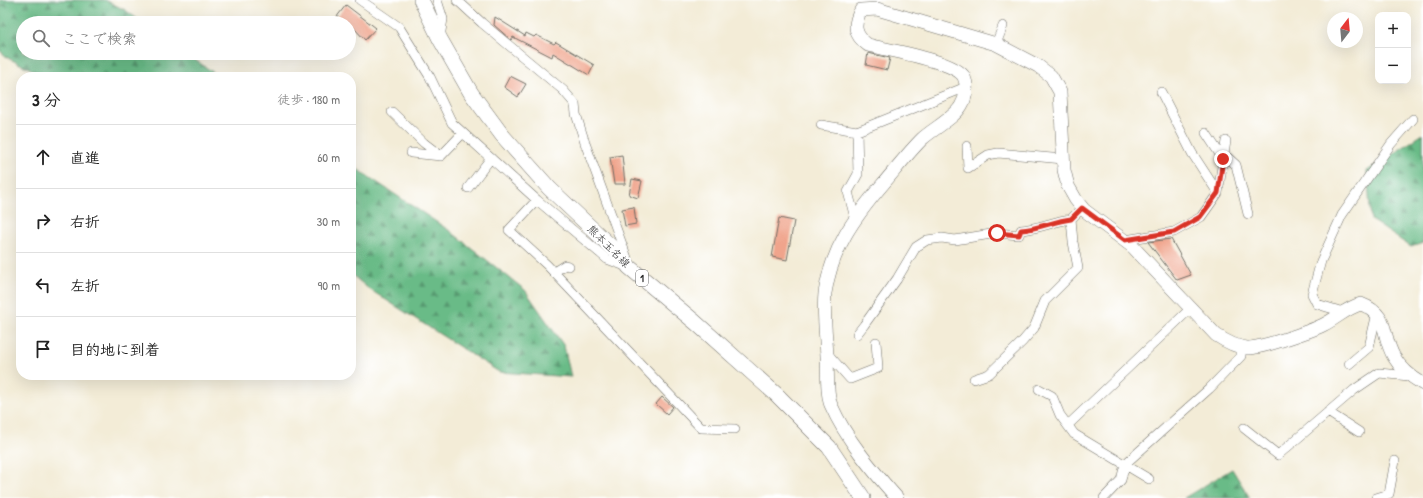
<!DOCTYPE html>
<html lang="ja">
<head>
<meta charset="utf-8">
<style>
	:root { --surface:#fff; --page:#f6f6f6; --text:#222; --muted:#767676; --line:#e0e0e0 }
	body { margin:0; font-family:"Patrick Hand","Klee One",sans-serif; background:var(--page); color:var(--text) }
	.controls { position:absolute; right:12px; top:12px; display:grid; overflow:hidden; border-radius:8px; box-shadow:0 4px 16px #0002 }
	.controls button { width:36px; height:36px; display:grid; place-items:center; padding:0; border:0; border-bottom:1px solid var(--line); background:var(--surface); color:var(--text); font:20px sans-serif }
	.compass { position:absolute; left:1327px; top:12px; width:36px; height:36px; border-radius:50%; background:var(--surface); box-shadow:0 4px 16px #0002; rotate:16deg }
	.stop { position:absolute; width:12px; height:12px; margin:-9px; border:3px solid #d93025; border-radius:50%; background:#fff }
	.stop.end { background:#d93025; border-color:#fff; box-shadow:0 1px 4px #0008 }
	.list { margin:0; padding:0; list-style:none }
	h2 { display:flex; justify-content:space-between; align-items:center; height:52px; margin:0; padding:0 16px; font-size:17px }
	h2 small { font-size:13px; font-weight:400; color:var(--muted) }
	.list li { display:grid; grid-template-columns:26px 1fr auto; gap:12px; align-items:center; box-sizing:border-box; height:64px; padding:0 16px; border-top:1px solid var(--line) }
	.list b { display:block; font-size:15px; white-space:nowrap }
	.list em { font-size:13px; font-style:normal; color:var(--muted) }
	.icon { flex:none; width:22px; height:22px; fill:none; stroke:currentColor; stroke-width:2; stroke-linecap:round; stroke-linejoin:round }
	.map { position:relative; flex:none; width:1423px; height:498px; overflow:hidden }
	.search { position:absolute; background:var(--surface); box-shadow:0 4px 16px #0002; left:16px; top:16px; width:340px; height:44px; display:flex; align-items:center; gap:10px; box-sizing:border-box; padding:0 14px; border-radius:22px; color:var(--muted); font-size:15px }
	.panel { position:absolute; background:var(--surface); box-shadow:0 4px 16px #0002; left:16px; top:72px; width:340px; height:308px; border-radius:16px }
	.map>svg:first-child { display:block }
</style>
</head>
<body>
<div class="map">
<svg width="1423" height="498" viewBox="0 0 1423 498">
	<defs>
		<pattern id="forest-firs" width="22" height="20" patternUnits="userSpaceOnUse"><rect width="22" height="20" fill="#69bb87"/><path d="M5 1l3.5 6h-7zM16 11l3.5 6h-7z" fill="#57986f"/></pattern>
	</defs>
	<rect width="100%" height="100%" fill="#fff"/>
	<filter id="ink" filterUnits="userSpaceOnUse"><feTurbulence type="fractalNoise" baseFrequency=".025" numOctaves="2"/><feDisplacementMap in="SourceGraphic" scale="8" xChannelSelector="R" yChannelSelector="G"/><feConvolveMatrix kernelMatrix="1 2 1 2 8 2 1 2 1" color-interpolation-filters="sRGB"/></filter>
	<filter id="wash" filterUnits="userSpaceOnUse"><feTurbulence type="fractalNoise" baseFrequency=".012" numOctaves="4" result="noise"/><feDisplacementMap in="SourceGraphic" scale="16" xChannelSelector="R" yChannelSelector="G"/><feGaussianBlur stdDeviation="0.9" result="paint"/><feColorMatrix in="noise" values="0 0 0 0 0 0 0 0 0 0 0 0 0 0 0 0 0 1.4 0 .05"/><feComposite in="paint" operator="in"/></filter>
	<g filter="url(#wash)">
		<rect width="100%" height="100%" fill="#f3ecd7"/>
		<!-- forest -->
		<path fill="url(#forest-firs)" stroke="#4a7359" d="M 0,0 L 105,0 L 125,10 L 143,23 L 23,23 L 23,53 L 185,53 L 220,77 L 47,77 L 8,58 L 0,51 Z
			M 1423,134 L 1423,243 L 1411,247 L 1371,220 L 1367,171 Z
			M 351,165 L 450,231 L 525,290 L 564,346 L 571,377 L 499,372 L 369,289 L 351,274 Z
			M 1232,469 L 1250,498 L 1184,498 Z"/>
		<g id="blocks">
			<!-- building -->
			<path fill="#f0a48c" d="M 346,5 L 376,28 L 365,40 L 353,27 L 349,32 L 349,23 L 332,23 Z
				M 495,17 L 525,36 L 526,33 L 534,37 L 536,35 L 554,44 L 556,42 L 594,65 L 589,75 L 553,53 L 552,57 L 513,37 L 511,40 L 494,25 Z
				M 868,53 L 890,58 L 887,70 L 866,65 Z
				M 510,76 L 526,84 L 518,97 L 504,87 Z
				M 622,155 L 625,184 L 614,184 L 610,157 Z
				M 632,179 L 642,181 L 638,198 L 629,195 Z
				M 634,207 L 636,224 L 625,226 L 622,209 Z
				M 779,218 L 794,221 L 787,260 L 772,257 Z
				M 1171,239 L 1191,275 L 1177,280 L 1148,242 Z
				M 662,397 L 673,407 L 667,414 L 656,404 Z"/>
		</g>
	</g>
	<g filter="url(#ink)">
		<use href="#blocks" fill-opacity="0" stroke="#716f67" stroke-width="1"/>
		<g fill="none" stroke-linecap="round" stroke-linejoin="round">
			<defs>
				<path id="street" d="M 360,0 L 399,27 L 430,77 L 452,123 L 537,200 L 607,259 L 628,267
					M 437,0 L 443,19 L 440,37
					M 457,0 L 482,23 L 563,90 L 575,104 L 576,114 L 585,143 L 627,258
					M 996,44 L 1003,26
					M 1161,92 L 1192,153 L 1218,193
					M 392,112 L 424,143 L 441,156
					M 821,125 L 857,131 L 966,87
					M 1206,133 L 1223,159
					M 967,146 L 968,168 L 988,155 L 998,153 L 1063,159
					M 411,153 L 441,156 L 463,133
					M 1224,154 L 1236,165 L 1248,214
					M 468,188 L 491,158
					M 537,200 L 509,230 L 547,265 L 701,428 L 735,429
					M 855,218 L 848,192 L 858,174 L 857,131
					M 1125,240 L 1174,232 L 1201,217 L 1218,193 L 1226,141
					M 554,272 L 565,265 L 569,266
					M 1343,312 L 1317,304 L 1312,294 L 1321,261 L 1342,215 L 1391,144 L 1413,119
					M 857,334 L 864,325 L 897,279 L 916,247 L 927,240 L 942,238 L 955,240 L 997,233 L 1019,235 L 1021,230 C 1038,229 1054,221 1071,219
					M 827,353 L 850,379 L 878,368 L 876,342
					M 1349,364 L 1369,347 L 1377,313
					M 974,379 L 989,374 L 1022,342 L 1034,328 L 1045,301 L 1078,268 L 1073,242 L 1071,219 L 1082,208
					M 1039,389 L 1052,396 L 1060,415 L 1074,434 L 1149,479
					M 1328,412 L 1359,432
					M 1068,425 L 1191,308
					M 1244,428 L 1278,455 L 1354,390 L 1379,373 L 1409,376
					M 1104,498 L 1121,480 L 1125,464 L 1209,389 L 1241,356 L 1241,347
					M 1376,498 L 1389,494 L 1395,461"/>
				<path id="secondary" d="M 897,498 C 872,470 846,439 831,405 C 826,394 828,369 827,356 C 826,336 823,314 825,293 C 832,248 854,218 882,185 C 895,170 908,153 922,139 C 933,129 954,118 961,106 C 966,98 968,86 964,77 C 956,61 887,50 868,45 C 854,35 853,25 861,10 L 877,9 L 996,44 L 1038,66 L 1051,76 L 1060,92 L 1064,170 L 1068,186 L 1076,200 L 1084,210 L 1133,247 L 1216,335 C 1225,341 1235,347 1247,348 C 1259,349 1311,331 1323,325 C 1337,318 1346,308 1361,304 C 1390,315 1381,335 1394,357 C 1401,369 1411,377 1423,384"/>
				<path id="primary" d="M 421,0 L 440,39 L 471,93 L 502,135 L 549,188 L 619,254 L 629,267 L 695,322 L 777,395 L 829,447 L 863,498"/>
			</defs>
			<!-- street casing -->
			<use href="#street" stroke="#716f67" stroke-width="10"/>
			<!-- secondary casing -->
			<use href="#secondary" stroke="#716f67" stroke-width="14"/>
			<!-- primary casing -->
			<use href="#primary" stroke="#716f67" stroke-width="16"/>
			<!-- street -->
			<use href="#street" stroke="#fff" stroke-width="9"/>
			<!-- secondary -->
			<use href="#secondary" stroke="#fff" stroke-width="13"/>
			<!-- primary -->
			<use href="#primary" stroke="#fff" stroke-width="15"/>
		</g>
	</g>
	<g fill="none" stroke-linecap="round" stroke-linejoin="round" filter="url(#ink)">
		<!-- route -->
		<path stroke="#d93025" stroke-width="5" d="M 997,233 L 1019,235 L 1021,230 C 1038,229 1054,221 1071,219 L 1082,208 L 1125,240 L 1174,232 L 1200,217 L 1218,193 L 1223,159"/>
	</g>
	<g text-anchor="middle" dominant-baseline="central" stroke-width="4" stroke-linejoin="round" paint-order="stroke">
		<!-- shield labels -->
		<rect fill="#fff" stroke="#6b6b6b" stroke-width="1" x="636" y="270" width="12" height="16" rx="3"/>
		<g font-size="10" font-weight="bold" fill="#2b2b2b">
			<text x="642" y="278">1</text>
		</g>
		<!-- street labels -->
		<g font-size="11" fill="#2b2b2b" stroke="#fff">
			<text transform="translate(609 246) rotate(45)">熊本玉名線</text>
		</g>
	</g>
</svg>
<div class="controls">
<button>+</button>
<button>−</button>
</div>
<svg class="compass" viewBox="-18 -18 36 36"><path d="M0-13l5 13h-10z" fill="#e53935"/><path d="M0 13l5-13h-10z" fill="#767676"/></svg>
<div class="stop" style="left:997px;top:233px"></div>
<div class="stop end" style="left:1223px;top:159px"></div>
<div class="search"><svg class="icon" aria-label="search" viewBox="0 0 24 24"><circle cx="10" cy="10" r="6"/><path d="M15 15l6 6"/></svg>ここで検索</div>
<section class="panel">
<h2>3 分<small>徒歩 · 180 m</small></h2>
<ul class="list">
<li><svg class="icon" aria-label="ahead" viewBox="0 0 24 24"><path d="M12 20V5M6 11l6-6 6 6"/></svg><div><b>直進</b></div><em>60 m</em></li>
<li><svg class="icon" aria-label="right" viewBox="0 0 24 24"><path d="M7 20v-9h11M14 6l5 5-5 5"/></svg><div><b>右折</b></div><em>30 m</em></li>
<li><svg class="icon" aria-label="left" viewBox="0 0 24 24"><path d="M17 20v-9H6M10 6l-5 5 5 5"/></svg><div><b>左折</b></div><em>90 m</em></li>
<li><svg class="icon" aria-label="arrive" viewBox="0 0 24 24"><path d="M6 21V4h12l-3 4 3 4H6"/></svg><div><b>目的地に到着</b></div></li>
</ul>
</section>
</div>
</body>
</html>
